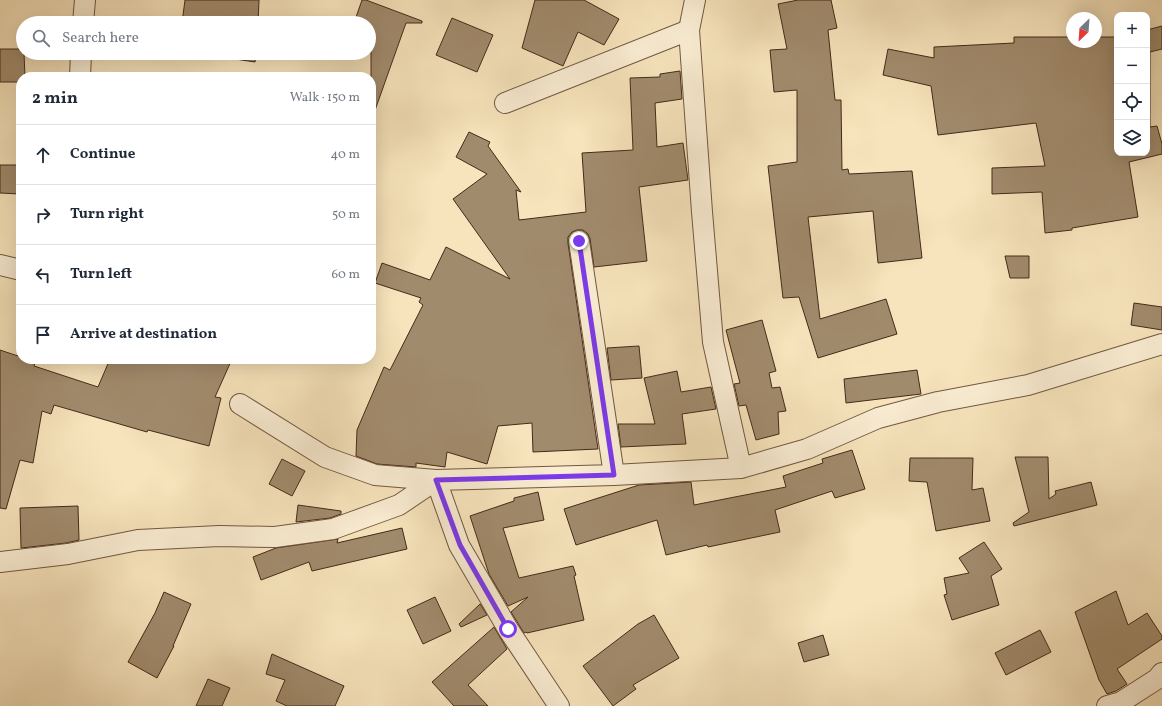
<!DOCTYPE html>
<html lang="en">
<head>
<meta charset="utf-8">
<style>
	:root { --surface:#fff; --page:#f6f6f7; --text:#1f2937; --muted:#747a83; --line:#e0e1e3 }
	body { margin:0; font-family:Vollkorn,serif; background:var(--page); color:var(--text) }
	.controls { position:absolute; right:12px; top:12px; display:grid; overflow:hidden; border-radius:8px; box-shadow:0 4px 16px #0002 }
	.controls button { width:36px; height:36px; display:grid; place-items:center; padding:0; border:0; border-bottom:1px solid var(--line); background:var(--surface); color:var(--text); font:20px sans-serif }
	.compass { position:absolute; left:1066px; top:12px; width:36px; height:36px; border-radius:50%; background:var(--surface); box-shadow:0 4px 16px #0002; rotate:205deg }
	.stop { position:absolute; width:12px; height:12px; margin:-9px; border:3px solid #7c3aed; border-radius:50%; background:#fff }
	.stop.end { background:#7c3aed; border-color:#fff; box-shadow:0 1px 4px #0008 }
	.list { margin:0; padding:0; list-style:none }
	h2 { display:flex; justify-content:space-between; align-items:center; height:52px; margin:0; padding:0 16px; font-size:17px }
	h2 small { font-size:13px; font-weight:400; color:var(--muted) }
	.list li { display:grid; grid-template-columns:26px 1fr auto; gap:12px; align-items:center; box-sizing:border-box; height:60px; padding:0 16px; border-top:1px solid var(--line) }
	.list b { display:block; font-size:15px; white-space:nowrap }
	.list em { font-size:13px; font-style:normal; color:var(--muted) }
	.icon { flex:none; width:22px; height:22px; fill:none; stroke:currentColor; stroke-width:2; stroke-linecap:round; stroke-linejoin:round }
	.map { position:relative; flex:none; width:1162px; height:706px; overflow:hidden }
	.search { position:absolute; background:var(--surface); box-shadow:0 4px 16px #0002; left:16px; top:16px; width:360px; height:44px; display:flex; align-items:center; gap:10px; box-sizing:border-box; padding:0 14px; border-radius:22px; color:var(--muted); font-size:15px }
	.panel { position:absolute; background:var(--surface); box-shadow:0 4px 16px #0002; left:16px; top:72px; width:360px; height:292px; border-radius:16px }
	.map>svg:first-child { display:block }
</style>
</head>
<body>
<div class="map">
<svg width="1162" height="706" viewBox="0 0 1162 706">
	<rect width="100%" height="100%" fill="#f7e4bc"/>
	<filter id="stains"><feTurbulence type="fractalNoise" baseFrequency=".005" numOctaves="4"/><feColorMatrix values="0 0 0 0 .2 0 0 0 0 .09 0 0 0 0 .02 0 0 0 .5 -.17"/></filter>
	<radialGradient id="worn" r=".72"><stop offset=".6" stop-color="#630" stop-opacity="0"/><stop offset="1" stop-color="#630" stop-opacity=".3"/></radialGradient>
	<!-- building -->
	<path fill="#a18b6d" stroke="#442a18" d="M 185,0 L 259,0 L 258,23 L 182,23 Z
		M 362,0 L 366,0 L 422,21 L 422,23 L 406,23 L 374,113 L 371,113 L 371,52 L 369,51 L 369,23 L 354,23 Z
		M 535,0 L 584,0 L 619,19 L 604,45 L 578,32 L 563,66 L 522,48 Z
		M 798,0 L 831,0 L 837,28 L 828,30 L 835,100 L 841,100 L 842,170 L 848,169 L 849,174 L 912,171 L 922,258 L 878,263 L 873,211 L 808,217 L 820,319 L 886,299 L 897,334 L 818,358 L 799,297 L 783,298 L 768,166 L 797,162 L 797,90 L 774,92 L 770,50 L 787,49 L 778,4 Z
		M 452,18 L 493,35 L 477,72 L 436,55 Z
		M 1162,26 L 1162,49 L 1150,52 L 1150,127 L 1157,126 L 1162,144 L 1162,154 L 1129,162 L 1138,217 L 1072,228 L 1072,230 L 1045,233 L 1042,192 L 992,194 L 992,168 L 1045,166 L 1036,123 L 938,135 L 931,86 L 883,75 L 888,49 L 934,58 L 934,47 L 1014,43 L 1014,37 L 1072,37 L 1072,42 L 1096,42 L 1096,37 L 1117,37 L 1117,153 L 1147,153 L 1147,30 Z
		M 0,49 L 23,49 L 23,53 L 24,53 L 25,77 L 21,77 L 21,82 L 0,82 Z
		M 235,53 L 256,53 L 255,62 L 235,59 Z
		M 680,71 L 682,99 L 655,103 L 657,147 L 683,143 L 688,180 L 639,187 L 647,261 L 594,267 L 590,239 L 588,234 L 583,230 L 577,230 L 572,232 L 568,237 L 568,243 L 598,449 L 533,452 L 532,423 L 498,426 L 487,464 L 447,452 L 445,467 L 416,463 L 416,467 L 377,464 L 356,456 L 357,430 L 384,367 L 390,370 L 423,305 L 419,302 L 421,298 L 375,283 L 382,263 L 430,280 L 446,247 L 510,279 L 453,199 L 487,174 L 456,157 L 469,132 L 490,142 L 488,146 L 521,192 L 516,190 L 519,220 L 586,212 L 582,153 L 633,150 L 630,78 L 660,77 L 660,74 Z
		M 0,165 L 20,165 L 20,194 L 0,193 Z
		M 1005,256 L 1029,256 L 1029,278 L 1010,278 Z
		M 1134,303 L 1162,307 L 1162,330 L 1131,325 Z
		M 762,320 L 776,371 L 769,373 L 772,388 L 780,387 L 786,411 L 778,412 L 779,434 L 756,440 L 746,405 L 739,406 L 734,384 L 740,383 L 726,330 Z
		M 639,346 L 642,378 L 611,380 L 607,348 Z
		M 0,350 L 21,357 L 21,359 L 36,359 L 34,366 L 98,387 L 110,359 L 232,359 L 215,397 L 221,398 L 209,446 L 148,430 L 147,432 L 54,405 L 51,414 L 42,411 L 33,463 L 20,460 L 6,509 L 0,508 Z
		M 917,370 L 921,394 L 846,403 L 844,379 Z
		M 677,371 L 681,392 L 711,387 L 716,409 L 682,414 L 686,444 L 621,447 L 618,424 L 655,424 L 644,378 Z
		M 852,450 L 865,489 L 835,498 L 832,491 L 775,510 L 780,532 L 708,547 L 707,545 L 666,555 L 657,520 L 576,545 L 564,509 L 639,485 L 691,482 L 694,505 L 786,487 L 783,476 L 823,463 L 822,459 Z
		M 1015,457 L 1048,457 L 1049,499 L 1056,494 L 1055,491 L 1091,482 L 1097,505 L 1014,526 L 1013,523 L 1029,512 Z
		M 910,458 L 973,458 L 972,490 L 983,488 L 990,521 L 936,531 L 927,482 L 909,481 Z
		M 282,459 L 305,471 L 292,496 L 269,484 Z
		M 538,492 L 544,520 L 503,528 L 519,578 L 573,566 L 576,575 L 574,576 L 584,620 L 527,633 L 526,632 L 524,633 L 511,612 L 528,597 L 508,606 L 489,574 L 470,516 L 514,501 L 514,498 Z
		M 298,505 L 341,511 L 341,514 L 330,518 L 296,522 Z
		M 78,506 L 79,540 L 66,543 L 21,548 L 20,508 Z
		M 402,528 L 407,549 L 312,571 L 309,562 L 261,580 L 253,557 L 276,548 L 338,539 L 337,543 Z
		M 984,542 L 1002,569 L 991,576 L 999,605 L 952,620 L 944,595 L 947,594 L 944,578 L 969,573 L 959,558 Z
		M 1116,591 L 1128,625 L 1147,613 L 1162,636 L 1162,639 L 1117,669 L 1127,684 L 1116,691 L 1107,694 L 1099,680 L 1075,612 Z
		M 164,592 L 191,604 L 173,646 L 174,646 L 157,678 L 128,662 L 155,613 Z
		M 435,597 L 451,631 L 423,644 L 407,610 Z
		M 480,604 L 487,615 L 461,627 L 459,624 Z
		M 654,615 L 679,658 L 633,685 L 636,689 L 613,706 L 583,666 L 638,624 Z
		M 494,627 L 507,649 L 468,685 L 488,706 L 454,706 L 432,682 Z
		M 1040,630 L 1051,652 L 1006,675 L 995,653 Z
		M 823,635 L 829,655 L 804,662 L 798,643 Z
		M 272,654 L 344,686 L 335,706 L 287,706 L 276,701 L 285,680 L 266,674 Z
		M 208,679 L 230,688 L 222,706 L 196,706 Z"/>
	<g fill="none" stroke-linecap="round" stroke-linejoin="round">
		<defs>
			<path id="minor" d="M 695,0 L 689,30 L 702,212 L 713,342 L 741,468
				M 83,23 L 85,0
				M 80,77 L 81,53
				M 505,103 L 689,30
				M 579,241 L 614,475
				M 0,265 L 21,270
				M 240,404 L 325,457 L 375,475 L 436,480 L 614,475 L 741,468 L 807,449 L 878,418 L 938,402 L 1028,385 L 1162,344
				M 436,480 L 459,545 L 508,629 L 559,706
				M 0,562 L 68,554 L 138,540 L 219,536 L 275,537 L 333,529 L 399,505 L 436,480
				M 1107,706 L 1121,702 L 1157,679 L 1162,673"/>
		</defs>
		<!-- minor casing -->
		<use href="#minor" stroke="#715841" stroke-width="22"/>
		<!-- minor -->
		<use href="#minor" stroke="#faedd3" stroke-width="20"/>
	</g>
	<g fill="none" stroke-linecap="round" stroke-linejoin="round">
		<!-- route -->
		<path stroke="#7c3aed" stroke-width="5" d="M 508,629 L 460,545 L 436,480 L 614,475 L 579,241"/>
	</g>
	<rect width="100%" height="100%" filter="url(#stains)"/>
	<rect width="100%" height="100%" fill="url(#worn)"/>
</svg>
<div class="controls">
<button>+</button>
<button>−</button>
<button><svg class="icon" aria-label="locate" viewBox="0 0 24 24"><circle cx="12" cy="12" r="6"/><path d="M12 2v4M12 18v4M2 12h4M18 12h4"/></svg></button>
<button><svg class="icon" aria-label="layers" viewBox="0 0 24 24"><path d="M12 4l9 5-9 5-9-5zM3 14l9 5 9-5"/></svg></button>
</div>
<svg class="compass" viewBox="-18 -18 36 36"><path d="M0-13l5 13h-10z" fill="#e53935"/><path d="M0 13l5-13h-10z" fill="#747a83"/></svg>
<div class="stop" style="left:508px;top:629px"></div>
<div class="stop end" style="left:579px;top:241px"></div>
<div class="search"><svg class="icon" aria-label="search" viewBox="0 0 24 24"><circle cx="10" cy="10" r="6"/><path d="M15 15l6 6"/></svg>Search here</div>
<section class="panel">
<h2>2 min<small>Walk · 150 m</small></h2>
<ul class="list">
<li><svg class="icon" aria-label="ahead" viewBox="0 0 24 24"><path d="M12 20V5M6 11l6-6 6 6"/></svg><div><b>Continue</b></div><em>40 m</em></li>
<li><svg class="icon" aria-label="right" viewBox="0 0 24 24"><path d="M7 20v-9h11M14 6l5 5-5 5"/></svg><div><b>Turn right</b></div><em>50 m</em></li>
<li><svg class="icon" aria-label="left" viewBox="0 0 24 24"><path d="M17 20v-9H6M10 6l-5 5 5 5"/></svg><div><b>Turn left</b></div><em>60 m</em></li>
<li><svg class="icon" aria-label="arrive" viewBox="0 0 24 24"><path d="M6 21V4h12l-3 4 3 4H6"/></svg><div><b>Arrive at destination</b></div></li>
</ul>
</section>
</div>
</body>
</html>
